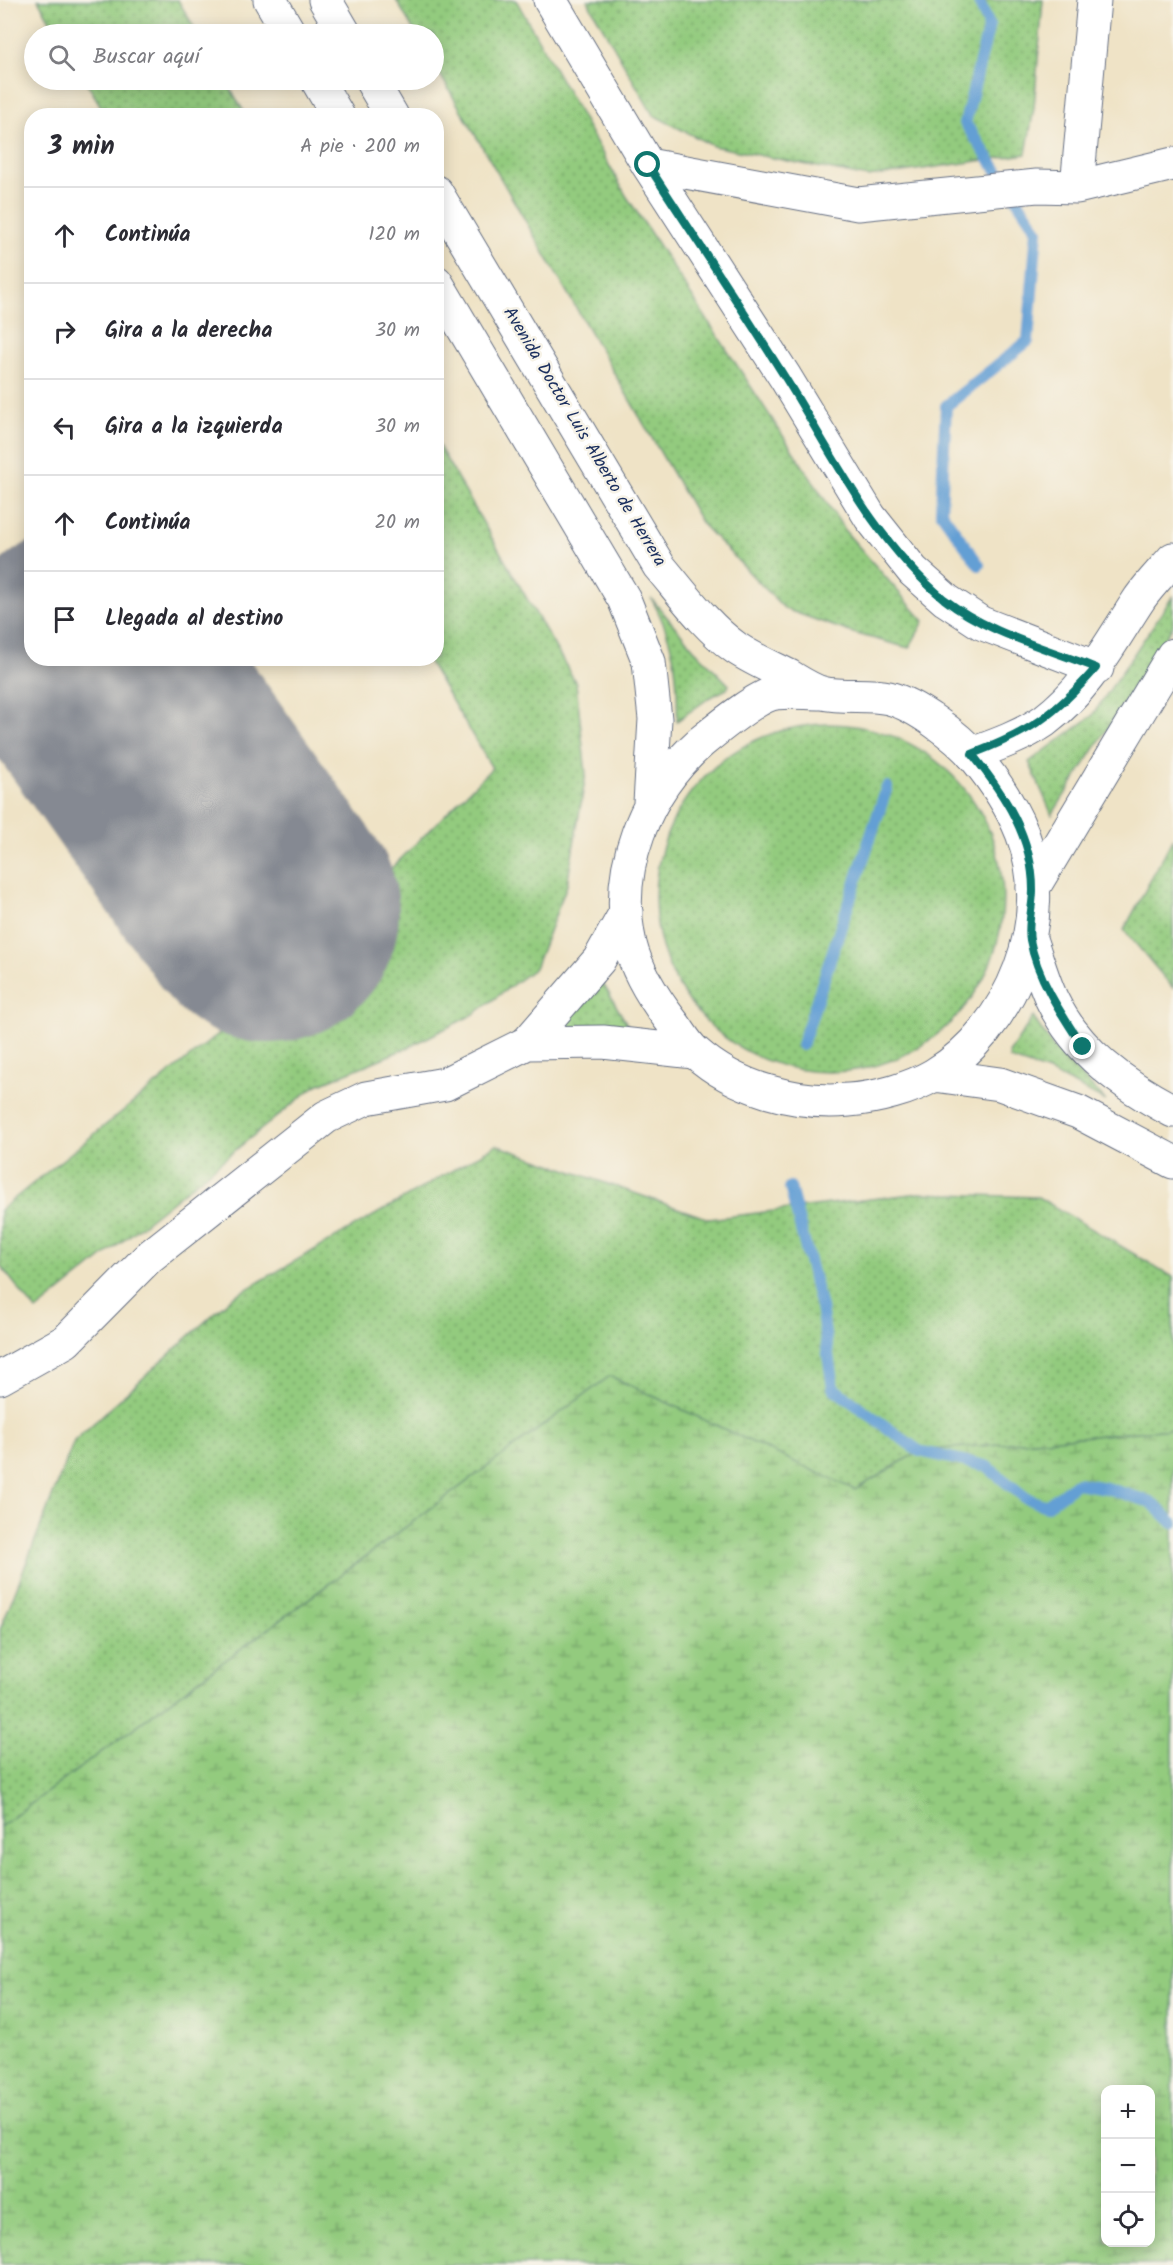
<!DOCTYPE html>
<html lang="es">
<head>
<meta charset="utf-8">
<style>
	:root { --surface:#fff; --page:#f2f2f3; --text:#2b2b33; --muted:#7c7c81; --line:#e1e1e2 }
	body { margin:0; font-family:Kalam,sans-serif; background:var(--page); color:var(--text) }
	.controls { position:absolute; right:18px; bottom:18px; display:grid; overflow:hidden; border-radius:12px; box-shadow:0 3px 15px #0003 }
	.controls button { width:54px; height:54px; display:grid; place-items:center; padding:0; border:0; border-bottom:2px solid var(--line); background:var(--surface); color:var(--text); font:30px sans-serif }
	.stop { position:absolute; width:18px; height:18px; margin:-14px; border:4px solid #0f766e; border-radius:50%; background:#fff }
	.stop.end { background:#0f766e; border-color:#fff; box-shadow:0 2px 6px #0008 }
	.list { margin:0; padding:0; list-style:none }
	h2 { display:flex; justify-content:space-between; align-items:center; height:78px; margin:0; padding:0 24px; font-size:26px }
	h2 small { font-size:20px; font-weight:400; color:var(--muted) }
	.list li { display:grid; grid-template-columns:39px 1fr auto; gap:18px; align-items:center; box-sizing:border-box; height:96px; padding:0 24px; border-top:2px solid var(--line) }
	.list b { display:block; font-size:22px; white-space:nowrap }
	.list em { font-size:20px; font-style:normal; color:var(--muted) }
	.icon { flex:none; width:33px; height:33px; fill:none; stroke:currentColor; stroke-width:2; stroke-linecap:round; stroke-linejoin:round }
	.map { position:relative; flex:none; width:1173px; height:2265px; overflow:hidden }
	.search { position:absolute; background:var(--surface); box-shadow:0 3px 15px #0003; left:24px; top:24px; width:420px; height:66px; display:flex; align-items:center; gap:15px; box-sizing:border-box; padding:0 21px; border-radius:33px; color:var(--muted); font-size:22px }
	.panel { position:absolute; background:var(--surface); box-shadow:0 3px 15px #0003; left:24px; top:108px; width:420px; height:558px; border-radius:24px }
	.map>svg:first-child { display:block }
</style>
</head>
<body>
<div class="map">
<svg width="1173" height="2265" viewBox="0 0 1173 2265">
	<defs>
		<pattern id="grass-dots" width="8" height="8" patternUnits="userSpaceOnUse" patternTransform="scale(1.5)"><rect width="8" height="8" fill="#93cb7e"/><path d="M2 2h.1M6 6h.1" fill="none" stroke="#77a56a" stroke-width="1.8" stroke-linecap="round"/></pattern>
		<pattern id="wetland-marsh" width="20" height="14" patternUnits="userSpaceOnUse" patternTransform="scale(1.5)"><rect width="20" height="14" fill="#93cb7e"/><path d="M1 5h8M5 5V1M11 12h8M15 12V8" fill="none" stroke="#77a56a"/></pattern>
	</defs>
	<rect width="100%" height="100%" fill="#f7f3e8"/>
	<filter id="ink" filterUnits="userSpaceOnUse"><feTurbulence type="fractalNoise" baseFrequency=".0167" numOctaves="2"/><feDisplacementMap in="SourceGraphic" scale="12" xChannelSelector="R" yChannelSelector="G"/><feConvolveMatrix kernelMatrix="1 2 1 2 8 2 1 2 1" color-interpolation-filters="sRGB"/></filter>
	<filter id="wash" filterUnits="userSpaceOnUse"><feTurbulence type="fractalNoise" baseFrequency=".008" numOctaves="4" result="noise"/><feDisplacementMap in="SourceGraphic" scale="24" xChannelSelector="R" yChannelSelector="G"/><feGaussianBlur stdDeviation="1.35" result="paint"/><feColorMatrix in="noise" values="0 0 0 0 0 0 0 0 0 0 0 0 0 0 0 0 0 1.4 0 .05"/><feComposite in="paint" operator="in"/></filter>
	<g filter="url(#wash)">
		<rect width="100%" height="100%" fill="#efe3c6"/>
		<!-- grass -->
		<path fill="url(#grass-dots)" stroke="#577d6e" stroke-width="1.5" d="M 38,0 L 178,0 L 198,34 L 58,34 Z
			M 396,0 L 516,0 L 627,197 L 846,532 L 924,621 L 909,648 L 853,633 L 785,609 L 702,524 L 434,64 L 434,34 L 416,34 Z
			M 587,0 L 1043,0 L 1034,108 L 1026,154 L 868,177 L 713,146 L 653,115 Z
			M 85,80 L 225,80 L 246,115 L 106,115 Z
			M 437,443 L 576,683 L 586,774 L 567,885 L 535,968 L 474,1014 L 407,1048 L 315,1086 L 36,1311 L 0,1265 L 0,1210 L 253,1006 L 492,768 L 427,659 L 436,658 Z
			M 1173,596 L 1173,626 L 1052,815 L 1029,762 L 1092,716 Z
			M 651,598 L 694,649 L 729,685 L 727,689 L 709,698 L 677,721 C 679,675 674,639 651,598 Z
			M655 898a174 174 0 1 1 348 0a174 174 0 1 1-348 0Z
			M 1173,838 L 1173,988 L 1124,930 Z
			M 602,982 L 633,1034 L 560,1027 Z
			M 1033,1017 L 1053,1047 L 1106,1101 L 1051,1073 L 1010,1059 L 1009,1053 Z
			M 496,1145 L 709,1219 L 919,1193 L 1038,1197 L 1173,1277 L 1173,1429 L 919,1451 L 855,1491 L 610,1376 L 0,1827 L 0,1630 L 74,1441 L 231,1298 Z"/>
		<!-- wetland -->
		<path fill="url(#wetland-marsh)" stroke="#577d6e" stroke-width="1.5" fill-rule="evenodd" d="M 610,1376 L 855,1490 L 919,1451 L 1173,1429 L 1173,2265 L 0,2265 L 0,1827 ZM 1106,2090 L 1150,2090 L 1150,2242 L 1106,2242 Z"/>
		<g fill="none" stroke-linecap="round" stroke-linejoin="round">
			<!-- stream -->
			<path stroke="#649fd4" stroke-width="12" d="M 978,0 L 989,25 L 965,123 L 1037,230 L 1028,341 L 946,406 L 941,512 L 979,565
				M 802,1045 L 887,787
				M 790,1187 L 821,1307 L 833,1388 L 919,1451 L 986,1466 L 1026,1498 L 1046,1506 L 1077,1483 L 1106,1488 L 1151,1502 L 1173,1523"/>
			<!-- runway -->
			<path stroke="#858992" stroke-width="262" d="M 88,658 L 268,912"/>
		</g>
	</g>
	<g filter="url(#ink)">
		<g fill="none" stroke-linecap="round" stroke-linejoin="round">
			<defs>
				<path id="minor" d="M 550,0 L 648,165 L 785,377 L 870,517 L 913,571 L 946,600 L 981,623 L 1097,668
					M 648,165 L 858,204 L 1037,186 L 1077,187 L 1173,164
					M 1077,187 L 1094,0
					M 972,754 C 997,745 1022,736 1044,721 C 1088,688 1110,643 1140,598 C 1150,584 1162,572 1173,559
					M 1033,888 L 1173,655
					M 527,1043 L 603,1042 L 694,1052
					M 0,1378 L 66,1341 L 149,1257 L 326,1117 L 366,1098 L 445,1084 L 527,1043 L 599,960 L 626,912"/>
				<path id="major" d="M 270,0 L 290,34
					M 325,0 L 345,34
					M 317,80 L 338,116
					M 371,80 L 392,116
					M 436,192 L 659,566 C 682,593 706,627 736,648 C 752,659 771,667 789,676 C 799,682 811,690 822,693 C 844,698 868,693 889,698 C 916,705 957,736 975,757 C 994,780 1011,805 1022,833 C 1056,919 1012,1028 934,1075 C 910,1089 877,1098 849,1100 C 796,1105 735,1088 695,1052 C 686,1044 680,1032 672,1022 C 655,1000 637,972 630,944 C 613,869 645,791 701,742 C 716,730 758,695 776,693 C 790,691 806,693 821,693
					M 436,282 L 624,599 L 649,662 L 655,719 L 650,803
					M 1030,939 C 1037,959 1043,981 1052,1000 C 1077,1052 1124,1085 1173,1111
					M 934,1075 L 1000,1084 L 1078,1112 L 1173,1162"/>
			</defs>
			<!-- minor casing -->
			<use href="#minor" stroke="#656e82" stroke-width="35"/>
			<!-- major casing -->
			<use href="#major" stroke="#656e82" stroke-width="35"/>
			<!-- minor -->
			<use href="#minor" stroke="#fff" stroke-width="33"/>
			<!-- major -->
			<use href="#major" stroke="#fff" stroke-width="33"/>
		</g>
	</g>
	<g fill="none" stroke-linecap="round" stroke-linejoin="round" filter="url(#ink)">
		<!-- route -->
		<path stroke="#0f766e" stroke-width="8" d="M 648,165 C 694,236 741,307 786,379 C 833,455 874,541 944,599 C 987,633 1046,648 1096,668 C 1055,715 1030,732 972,754 C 1004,794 1033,837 1033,890 C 1033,906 1027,924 1030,940 C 1037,978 1062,1015 1083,1047"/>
	</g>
	<g text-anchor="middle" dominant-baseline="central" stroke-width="5" stroke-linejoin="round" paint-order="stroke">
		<!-- street labels -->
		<g font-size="18" fill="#1b2f5e" stroke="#f7f3e8">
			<text transform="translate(584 437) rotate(59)">Avenida Doctor Luis Alberto de Herrera</text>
		</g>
	</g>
</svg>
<div class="controls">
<button>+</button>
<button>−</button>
<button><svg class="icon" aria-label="locate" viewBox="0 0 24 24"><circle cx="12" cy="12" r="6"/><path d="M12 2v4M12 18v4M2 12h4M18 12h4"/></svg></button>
</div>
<div class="stop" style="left:648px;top:165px"></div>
<div class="stop end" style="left:1083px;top:1047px"></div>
<div class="search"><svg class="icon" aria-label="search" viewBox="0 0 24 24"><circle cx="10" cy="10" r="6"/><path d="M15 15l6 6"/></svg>Buscar aquí</div>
<section class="panel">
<h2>3 min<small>A pie · 200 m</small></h2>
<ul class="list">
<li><svg class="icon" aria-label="ahead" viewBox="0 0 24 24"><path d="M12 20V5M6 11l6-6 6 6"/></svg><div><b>Continúa</b></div><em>120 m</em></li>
<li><svg class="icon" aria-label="right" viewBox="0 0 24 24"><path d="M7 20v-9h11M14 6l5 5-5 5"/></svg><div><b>Gira a la derecha</b></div><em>30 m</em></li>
<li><svg class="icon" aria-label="left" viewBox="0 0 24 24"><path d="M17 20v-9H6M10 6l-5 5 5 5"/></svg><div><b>Gira a la izquierda</b></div><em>30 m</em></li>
<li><svg class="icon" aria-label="ahead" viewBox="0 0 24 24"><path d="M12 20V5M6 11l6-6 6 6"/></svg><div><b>Continúa</b></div><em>20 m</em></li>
<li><svg class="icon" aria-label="arrive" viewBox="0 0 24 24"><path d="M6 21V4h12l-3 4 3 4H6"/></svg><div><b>Llegada al destino</b></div></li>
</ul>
</section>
</div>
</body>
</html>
